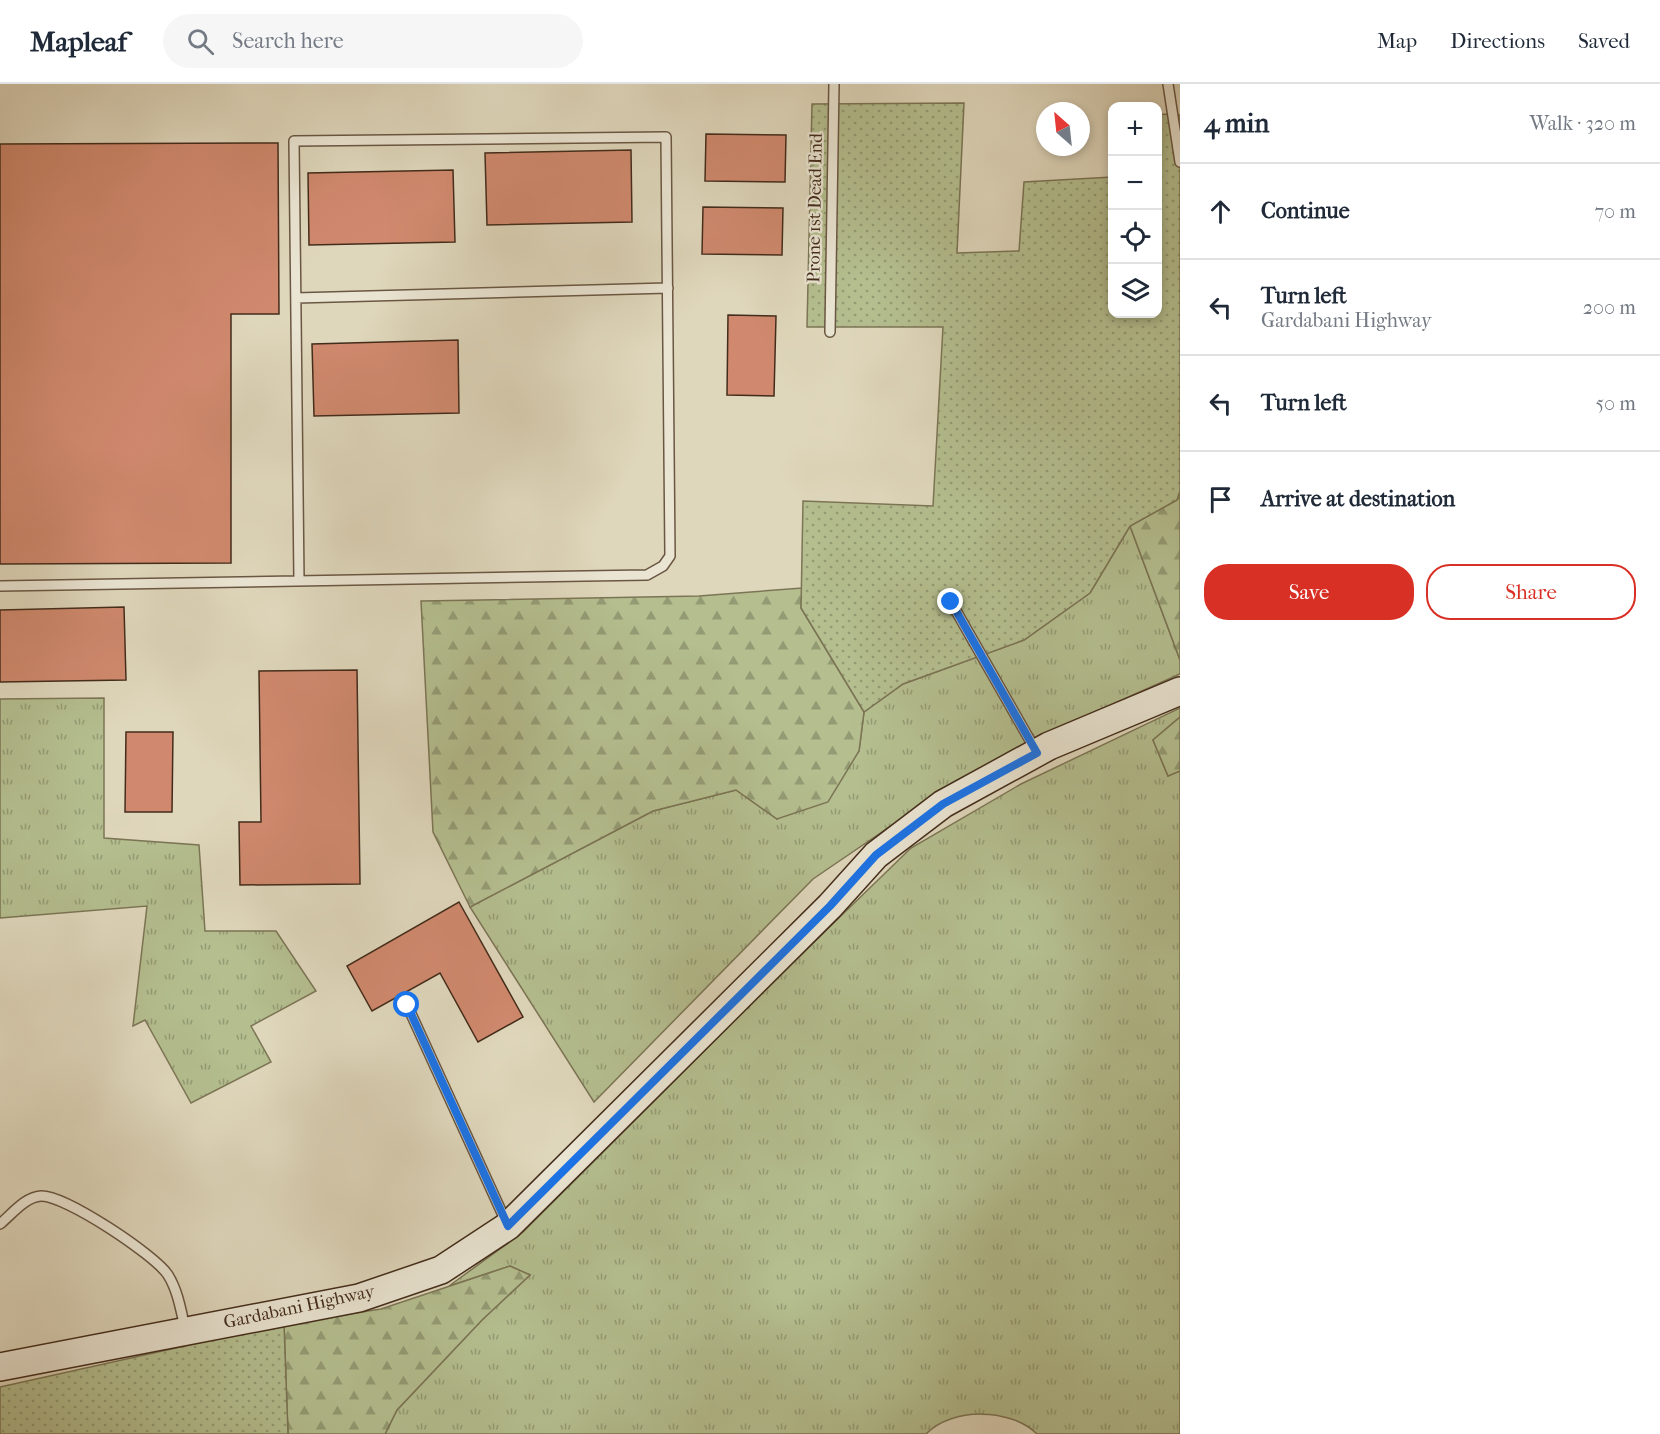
<!DOCTYPE html>
<html lang="en">
<head>
<meta charset="utf-8">
<style>
	:root { --surface:#fff; --page:#f6f6f7; --text:#1f2937; --muted:#747a83; --line:#e0e1e3; --accent:#d93025 }
	body { margin:0; font-family:"IM FELL French Canon",serif; background:var(--page); color:var(--text) }
	.controls { position:absolute; right:18px; top:18px; display:grid; overflow:hidden; border-radius:12px; box-shadow:0 3px 9px #0003 }
	.controls button { width:54px; height:54px; display:grid; place-items:center; padding:0; border:0; border-bottom:2px solid var(--line); background:var(--surface); color:var(--text); font:30px sans-serif }
	.compass { position:absolute; left:1036px; top:18px; width:54px; height:54px; border-radius:50%; background:var(--surface); box-shadow:0 3px 9px #0003; rotate:333deg }
	.stop { position:absolute; width:18px; height:18px; margin:-14px; border:4px solid #1a73e8; border-radius:50%; background:#fff }
	.stop.end { background:#1a73e8; border-color:#fff; box-shadow:0 2px 6px #0008 }
	.list { margin:0; padding:0; list-style:none }
	h2 { display:flex; justify-content:space-between; align-items:center; height:78px; margin:0; padding:0 24px; font-size:26px }
	h2 small { font-size:20px; font-weight:400; color:var(--muted) }
	.list li { display:grid; grid-template-columns:39px 1fr auto; gap:18px; align-items:center; box-sizing:border-box; height:96px; padding:0 24px; border-top:2px solid var(--line) }
	.list b { display:block; font-size:22px; white-space:nowrap }
	.list p { margin:0; font-size:20px; white-space:nowrap; color:var(--muted) }
	.list em { font-size:20px; font-style:normal; color:var(--muted) }
	.actions { display:flex; gap:12px; padding:18px 24px }
	.actions a { flex:1; padding:14px 0; border:2px solid var(--accent); border-radius:24px; text-align:center; font-size:21px; color:var(--accent) }
	.actions .main { background:var(--accent); color:#fff }
	.icon { flex:none; width:33px; height:33px; fill:none; stroke:currentColor; stroke-width:2; stroke-linecap:round; stroke-linejoin:round }
	.map { position:relative; flex:none; width:1180px; height:1350px; overflow:hidden }
	header { display:flex; align-items:center; gap:36px; box-sizing:border-box; height:84px; padding:0 30px; background:var(--surface); border-bottom:2px solid var(--line) }
	header strong { font-size:28px }
	nav { display:flex; gap:33px; margin-inline-start:auto; font-size:21px }
	.search { width:420px; height:54px; background:var(--page); display:flex; align-items:center; gap:15px; box-sizing:border-box; padding:0 21px; border-radius:33px; color:var(--muted); font-size:22px }
	main { display:flex }
	aside { flex:1; background:var(--surface) }
	.map>svg:first-child { display:block }
</style>
</head>
<body>
<header>
<strong>Mapleaf</strong>
<div class="search"><svg class="icon" aria-label="search" viewBox="0 0 24 24"><circle cx="10" cy="10" r="6"/><path d="M15 15l6 6"/></svg>Search here</div>
<nav><a>Map</a><a>Directions</a><a>Saved</a></nav>
</header>
<main>
<div class="map">
<svg width="1180" height="1350" viewBox="0 0 1180 1350">
	<defs>
		<pattern id="grass-tufts" width="24" height="20" patternUnits="userSpaceOnUse" patternTransform="scale(1.5)"><rect width="24" height="20" fill="#b4be8f"/><path d="M3 7l-1-3M5 7V3M7 7l1-3M15 17l-1-3M17 17v-4M19 17l1-3" fill="none" stroke="#949b74"/></pattern>
		<pattern id="forest-firs" width="22" height="20" patternUnits="userSpaceOnUse" patternTransform="scale(1.5)"><rect width="22" height="20" fill="#b4be8f"/><path d="M5 1l3.5 6h-7zM16 11l3.5 6h-7z" fill="#949b74"/></pattern>
		<pattern id="garden-dots" width="8" height="8" patternUnits="userSpaceOnUse" patternTransform="scale(1.5)"><rect width="8" height="8" fill="#b4be8f"/><path d="M2 2h.1M6 6h.1" fill="none" stroke="#949b74" stroke-width="1.8" stroke-linecap="round"/></pattern>
	</defs>
	<rect width="100%" height="100%" fill="#dfd7bc"/>
	<filter id="stains"><feTurbulence type="fractalNoise" baseFrequency=".00333" numOctaves="4"/><feColorMatrix values="0 0 0 0 .2 0 0 0 0 .09 0 0 0 0 .02 0 0 0 .5 -.17"/></filter>
	<radialGradient id="worn" r=".72"><stop offset=".6" stop-color="#630" stop-opacity="0"/><stop offset="1" stop-color="#630" stop-opacity=".3"/></radialGradient>
	<!-- grass -->
	<path fill="url(#grass-tufts)" stroke="#7c7555" stroke-width="1.5" d="M 1130,442 L 1180,576 L 1180,590 L 1039,653 L 957,697 L 813,795 L 594,1018 L 470,823 L 653,727 L 736,706 L 777,735 L 859,667 L 864,628 L 903,600 L 1024,556 L 1090,509 Z
		M 104,614 L 104,754 L 199,761 L 205,847 L 276,847 L 316,907 L 251,942 L 271,978 L 191,1019 L 145,936 L 133,942 L 147,822 L 0,834 L 0,615 Z
		M 1180,624 L 1180,633 L 1153,656 L 1168,692 L 1180,687 L 1180,1350 L 1037,1350 C 1011,1324 952,1323 926,1350 L 385,1350 L 397,1326 L 482,1236 L 530,1191 L 510,1182 L 449,1202 L 523,1148 L 783,888 L 911,764 L 1021,700 Z"/>
	<!-- forest -->
	<path fill="url(#forest-firs)" stroke="#7c7555" stroke-width="1.5" d="M 1180,407 L 1180,576 L 1130,442 L 1177,416 Z
		M 802,504 L 801,524 L 864,628 L 859,667 L 828,718 L 777,735 L 736,706 L 653,727 L 470,823 L 433,748 L 421,517 L 699,512 Z
		M 1180,633 L 1180,687 L 1168,692 L 1153,656 Z
		M 510,1182 L 530,1191 L 482,1236 L 397,1326 L 385,1350 L 288,1350 L 284,1240 L 381,1225 Z"/>
	<!-- garden -->
	<path fill="url(#garden-dots)" stroke="#7c7555" stroke-width="1.5" d="M 964,19 L 957,169 L 1019,167 L 1024,98 L 1112,93 L 1112,230 L 1158,230 L 1158,30 L 1180,31 L 1180,407 L 1177,416 L 1130,442 L 1090,509 L 1024,556 L 903,600 L 864,628 L 801,524 L 803,417 L 933,422 L 943,243 L 807,243 L 812,20 Z
		M 284,1240 L 288,1350 L 0,1350 L 0,1303 Z"/>
	<!-- building -->
	<path fill="#d0896e" stroke="#432c1b" stroke-width="1.5" d="M 706,50 L 786,51 L 785,98 L 705,97 Z
		M 278,59 L 279,230 L 231,230 L 231,479 L 0,480 L 0,60 Z
		M 631,66 L 632,138 L 487,141 L 485,69 Z
		M 453,86 L 455,158 L 309,161 L 308,89 Z
		M 703,123 L 783,124 L 782,171 L 702,170 Z
		M 728,231 L 776,232 L 774,312 L 727,311 Z
		M 458,256 L 459,329 L 314,332 L 312,260 Z
		M 124,523 L 126,596 L 0,598 L 0,526 Z
		M 357,586 L 360,800 L 240,801 L 239,738 L 261,738 L 259,587 Z
		M 126,648 L 173,648 L 172,728 L 125,728 Z
		M 459,818 L 523,933 L 478,958 L 440,889 L 372,927 L 347,882 Z"/>
	<g fill="none" stroke-linecap="round" stroke-linejoin="round">
		<defs>
			<path id="service" d="M 1168,0 L 1180,78
				M 296,214 L 668,204
				M 830,248 L 834,0
				M 0,502 L 647,491 L 663,482 L 670,472 L 666,53 L 294,57 L 299,497
				M 951,518 L 1036,667
				M 407,921 L 507,1140
				M 0,1140 C 12,1130 25,1113 41,1112 C 65,1111 155,1171 168,1191 C 178,1207 181,1227 185,1244"/>
			<path id="secondary" d="M 0,1283 L 359,1214 L 441,1186 L 508,1142 L 830,822 L 876,771 L 943,720 L 1049,662 L 1180,607"/>
		</defs>
		<!-- service casing -->
		<use href="#service" stroke="#6a5743" stroke-width="12"/>
		<!-- secondary casing -->
		<use href="#secondary" stroke="#432c1b" stroke-width="30"/>
		<!-- service -->
		<use href="#service" stroke="#eae5d3" stroke-width="9"/>
		<!-- secondary -->
		<use href="#secondary" stroke="#eae5d3" stroke-width="27"/>
	</g>
	<g fill="none" stroke-linecap="round" stroke-linejoin="round">
		<!-- route -->
		<path stroke="#1a73e8" stroke-width="8" d="M 407,921 L 508,1142 L 830,822 L 876,771 L 943,720 L 1037,669 L 951,518"/>
	</g>
	<g text-anchor="middle" dominant-baseline="central" stroke-width="4.5" stroke-linejoin="round" paint-order="stroke">
		<!-- street labels -->
		<g font-size="18" fill="#432c1b" stroke="#eae5d3">
			<text transform="translate(815 124) rotate(-89)">Prone 1st Dead End</text>
			<text transform="translate(299 1223) rotate(-12)">Gardabani Highway</text>
		</g>
	</g>
	<rect width="100%" height="100%" filter="url(#stains)"/>
	<rect width="100%" height="100%" fill="url(#worn)"/>
</svg>
<div class="controls">
<button>+</button>
<button>−</button>
<button><svg class="icon" aria-label="locate" viewBox="0 0 24 24"><circle cx="12" cy="12" r="6"/><path d="M12 2v4M12 18v4M2 12h4M18 12h4"/></svg></button>
<button><svg class="icon" aria-label="layers" viewBox="0 0 24 24"><path d="M12 4l9 5-9 5-9-5zM3 14l9 5 9-5"/></svg></button>
</div>
<svg class="compass" viewBox="-18 -18 36 36"><path d="M0-13l5 13h-10z" fill="#e53935"/><path d="M0 13l5-13h-10z" fill="#747a83"/></svg>
<div class="stop" style="left:407px;top:921px"></div>
<div class="stop end" style="left:951px;top:518px"></div>
</div>
<aside>
<h2>4 min<small>Walk · 320 m</small></h2>
<ul class="list">
<li><svg class="icon" aria-label="ahead" viewBox="0 0 24 24"><path d="M12 20V5M6 11l6-6 6 6"/></svg><div><b>Continue</b></div><em>70 m</em></li>
<li><svg class="icon" aria-label="left" viewBox="0 0 24 24"><path d="M17 20v-9H6M10 6l-5 5 5 5"/></svg><div><b>Turn left</b><p>Gardabani Highway</p></div><em>200 m</em></li>
<li><svg class="icon" aria-label="left" viewBox="0 0 24 24"><path d="M17 20v-9H6M10 6l-5 5 5 5"/></svg><div><b>Turn left</b></div><em>50 m</em></li>
<li><svg class="icon" aria-label="arrive" viewBox="0 0 24 24"><path d="M6 21V4h12l-3 4 3 4H6"/></svg><div><b>Arrive at destination</b></div></li>
</ul>
<div class="actions"><a class="main">Save</a><a>Share</a></div>
</aside>
</main>
</body>
</html>
